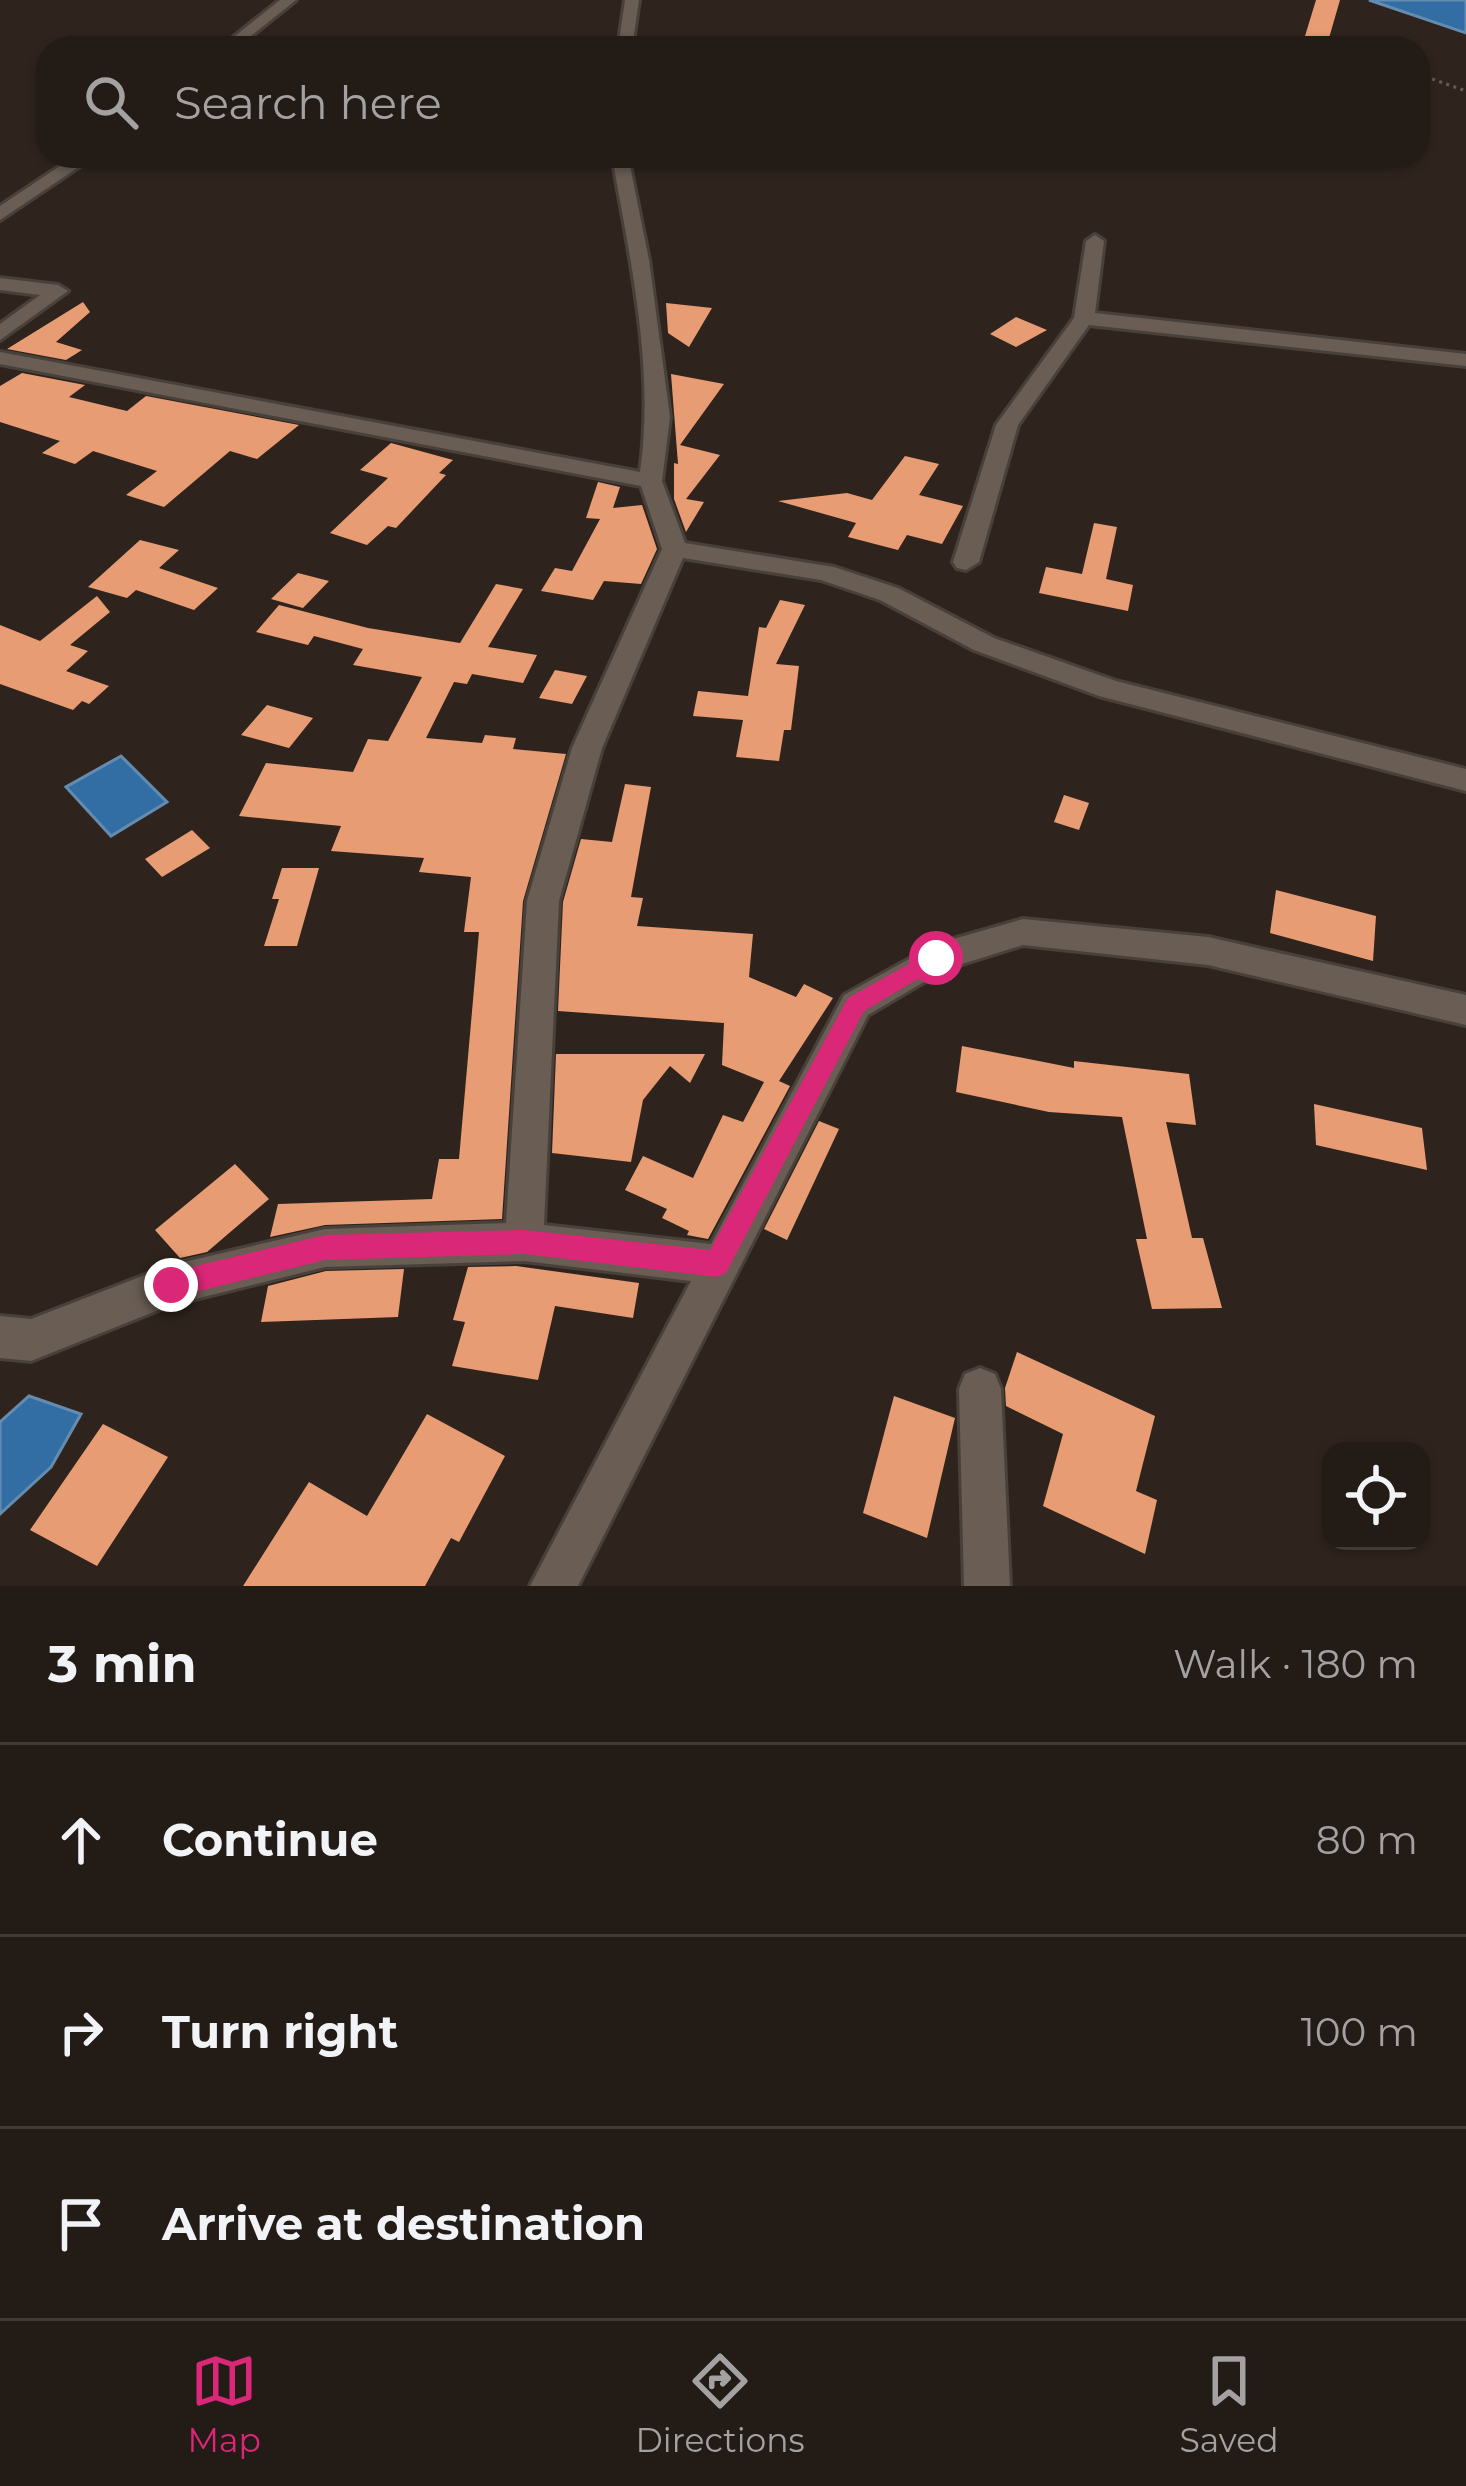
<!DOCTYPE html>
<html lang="en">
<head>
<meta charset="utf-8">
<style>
	:root { --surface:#231b16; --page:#2b241f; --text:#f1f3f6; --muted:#a3a1a1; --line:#403935; --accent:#db2777 }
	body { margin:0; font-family:Montserrat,sans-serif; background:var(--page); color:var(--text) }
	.controls { position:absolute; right:36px; bottom:36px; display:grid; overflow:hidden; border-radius:24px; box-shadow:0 3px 9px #0004 }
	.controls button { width:108px; height:108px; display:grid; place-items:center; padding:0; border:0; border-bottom:3px solid var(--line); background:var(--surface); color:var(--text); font:60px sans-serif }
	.stop { position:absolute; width:36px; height:36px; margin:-27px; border:9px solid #db2777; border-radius:50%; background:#fff }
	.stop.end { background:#db2777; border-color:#fff; box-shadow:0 3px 12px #0008 }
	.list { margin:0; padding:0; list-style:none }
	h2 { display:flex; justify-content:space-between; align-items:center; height:156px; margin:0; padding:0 48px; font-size:51px }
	h2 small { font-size:39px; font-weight:400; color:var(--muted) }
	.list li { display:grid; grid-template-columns:78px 1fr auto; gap:36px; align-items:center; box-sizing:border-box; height:192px; padding:0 48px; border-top:3px solid var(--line) }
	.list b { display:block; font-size:45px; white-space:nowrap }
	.list em { font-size:39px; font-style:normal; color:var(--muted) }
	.icon { flex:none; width:66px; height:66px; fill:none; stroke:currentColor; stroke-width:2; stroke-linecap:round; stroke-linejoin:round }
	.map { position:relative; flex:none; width:1466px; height:1586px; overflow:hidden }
	.search { position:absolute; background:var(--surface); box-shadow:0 3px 9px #0004; left:36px; right:36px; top:36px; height:132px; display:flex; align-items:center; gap:30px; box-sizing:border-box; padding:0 42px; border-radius:36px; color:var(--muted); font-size:45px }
	.sheet { height:732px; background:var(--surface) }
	nav { display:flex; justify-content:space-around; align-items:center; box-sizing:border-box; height:168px; border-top:3px solid var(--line); background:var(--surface); font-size:33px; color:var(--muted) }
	nav a { display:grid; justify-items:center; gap:6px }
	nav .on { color:var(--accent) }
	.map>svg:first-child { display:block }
</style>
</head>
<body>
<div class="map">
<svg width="1466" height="1586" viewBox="0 0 1466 1586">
	<rect width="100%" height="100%" fill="#2f241d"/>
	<!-- water -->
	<path fill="#326ea4" stroke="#648cb0" stroke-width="3" d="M 1370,0 L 1466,0 L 1466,33 L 1369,0 Z
		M 121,756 L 167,802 L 111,836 L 66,787 Z
		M 29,1396 L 81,1414 L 51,1467 L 0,1514 L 0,1422 Z"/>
	<!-- building -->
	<path fill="#e89c74" d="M 1316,0 L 1340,0 L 1329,38 L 1305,36 Z
		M 83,302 L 90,312 L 56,342 L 82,350 L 66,360 L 7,349 Z
		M 666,303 L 712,308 L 689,347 L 668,333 Z
		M 1016,317 L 1047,330 L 1016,347 L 990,334 Z
		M 22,373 L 85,385 L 69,397 L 127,411 L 146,396 L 299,425 L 257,459 L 230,451 L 164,507 L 126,495 L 157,471 L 93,451 L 75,464 L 42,453 L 60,441 L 0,422 L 0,386 Z
		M 671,374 L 724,384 L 680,445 L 720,455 L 686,499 L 704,502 L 686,532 L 674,499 L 674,463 L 678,464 Z
		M 391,443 L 453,460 L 439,473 L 446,475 L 396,528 L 388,526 L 367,545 L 330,533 L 388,478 L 360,470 Z
		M 905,456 L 939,464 L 919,495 L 963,506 L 942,544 L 907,535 L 898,550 L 848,537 L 856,523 L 778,501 L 847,493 L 872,500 Z
		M 598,482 L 620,487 L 613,508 L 642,505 L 657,549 L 641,584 L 604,581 L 593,600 L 541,591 L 555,568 L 572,571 L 600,519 L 586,518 Z
		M 1094,523 L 1117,527 L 1106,579 L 1133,585 L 1128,611 L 1039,593 L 1046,567 L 1082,574 Z
		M 140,540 L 179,550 L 159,568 L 218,588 L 194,610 L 136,590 L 127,598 L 88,587 Z
		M 298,573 L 329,581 L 303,608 L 271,599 Z
		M 496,584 L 523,589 L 488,647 L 537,655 L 523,683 L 472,674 L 467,684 L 454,682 L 426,738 L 482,743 L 485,735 L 516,738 L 513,749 L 566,754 L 523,901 L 502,1219 L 325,1225 L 270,1237 L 278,1204 L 432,1199 L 439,1159 L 459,1159 L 479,932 L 464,932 L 471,877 L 419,872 L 424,858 L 331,851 L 341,826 L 239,816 L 266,763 L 353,772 L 368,739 L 388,741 L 422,677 L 353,665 L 363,649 L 314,636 L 308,645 L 256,632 L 279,605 L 368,628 L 460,643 Z
		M 97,596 L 110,612 L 70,645 L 88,651 L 66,671 L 109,686 L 89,704 L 82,701 L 73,710 L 0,684 L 0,625 L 40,641 Z
		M 780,600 L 805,605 L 776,664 L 799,666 L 791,730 L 784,730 L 779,761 L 736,757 L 743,720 L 693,716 L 698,691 L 748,696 L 759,627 L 766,628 Z
		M 555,670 L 587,676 L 572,704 L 539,698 Z
		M 267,705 L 313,718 L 289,748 L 241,735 Z
		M 625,784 L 651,787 L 631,897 L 643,898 L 637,926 L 753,934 L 749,977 L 796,997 L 804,984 L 833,998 L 779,1081 L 790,1086 L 708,1239 L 687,1235 L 689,1231 L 662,1218 L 667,1209 L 625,1190 L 643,1156 L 693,1178 L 723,1115 L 743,1122 L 764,1082 L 722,1065 L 724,1023 L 558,1011 L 563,902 L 581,839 L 612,842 Z
		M 1064,795 L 1089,803 L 1079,830 L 1054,822 Z
		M 192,830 L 210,848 L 162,877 L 145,859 Z
		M 282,868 L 319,868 L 297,946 L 264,946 L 279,899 L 272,899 Z
		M 1276,890 L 1376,916 L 1373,961 L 1270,933 Z
		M 962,1046 L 1074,1068 L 1074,1061 L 1189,1074 L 1196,1125 L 1166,1122 L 1192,1238 L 1203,1238 L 1222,1308 L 1152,1309 L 1136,1239 L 1147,1239 L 1122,1117 L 1049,1112 L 956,1092 Z
		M 556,1054 L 705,1054 L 690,1083 L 670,1066 L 643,1100 L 631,1162 L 552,1153 Z
		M 1314,1104 L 1422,1128 L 1427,1170 L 1316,1145 Z
		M 819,1121 L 839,1129 L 787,1240 L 764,1229 Z
		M 235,1164 L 269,1199 L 207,1252 L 180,1258 L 155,1230 Z
		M 516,1266 L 639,1283 L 633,1318 L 555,1306 L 538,1380 L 452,1366 L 465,1322 L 453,1320 L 468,1267 Z
		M 404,1269 L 398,1317 L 261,1322 L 268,1286 L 326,1271 Z
		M 1017,1352 L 1155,1416 L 1136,1491 L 1157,1500 L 1145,1554 L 1043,1506 L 1063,1434 L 1006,1406 L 1005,1388 Z
		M 894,1396 L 955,1418 L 927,1538 L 863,1513 Z
		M 427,1414 L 505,1456 L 459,1542 L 451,1538 L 425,1586 L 243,1586 L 309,1482 L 367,1516 Z
		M 103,1424 L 168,1457 L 97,1566 L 30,1530 Z"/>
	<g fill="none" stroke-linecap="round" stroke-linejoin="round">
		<defs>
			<path id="minor" d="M 280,0 L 296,0 L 236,48 L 220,48 Z
				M 625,0 L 639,0 L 632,48 L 618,48 Z
				M 75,156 L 95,156 L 0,220 L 0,206 Z
				M 612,156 L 628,156 L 649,260 L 670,417 L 662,481 L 685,543 L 834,567 L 898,588 L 994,638 L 1116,681 L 1466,769 L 1466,791 L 1099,696 L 974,650 L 880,600 L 821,580 L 683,558 L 602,748 L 559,901 L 544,1225 L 711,1244 L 844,995 L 936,944 L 1023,919 L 1208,937 L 1466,995 L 1466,1025 L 1208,965 L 1023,945 L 946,969 L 868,1015 L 578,1586 L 530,1586 L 691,1281 L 524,1261 L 325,1267 L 171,1305 L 31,1361 L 0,1358 L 0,1316 L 31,1319 L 171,1265 L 325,1229 L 506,1223 L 527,901 L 572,748 L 662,549 L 641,486 L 0,364 L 0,352 L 640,472 C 655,368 630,259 612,156 Z
				M 1095,235 L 1104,241 L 1095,313 L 1466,354 L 1466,366 L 1089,325 L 1018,425 L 979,562 L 966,570 L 957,568 L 953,562 L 996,425 L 1074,318 L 1086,241 Z
				M 0,278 L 58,285 L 68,291 L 0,340 L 0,324 L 40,295 L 0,290 Z
				M 980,1368 L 995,1374 L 1001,1389 L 1010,1586 L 964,1586 L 959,1389 L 965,1374 Z"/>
		</defs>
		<!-- minor casing -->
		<use href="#minor" stroke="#48403a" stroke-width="6"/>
		<!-- path -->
		<path stroke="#665c56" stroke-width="3" stroke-dasharray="3 4.5" stroke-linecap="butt" d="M 1418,74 L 1466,91"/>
		<!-- minor -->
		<use href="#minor" fill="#695d54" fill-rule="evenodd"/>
	</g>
	<!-- route -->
	<path fill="#db2777" d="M 936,949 L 947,958 L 943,964 L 864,1011 L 726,1273 L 717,1277 L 524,1254 L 325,1260 L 171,1298 L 161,1294 L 158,1285 L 161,1276 L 171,1272 L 325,1235 L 524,1230 L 710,1250 L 848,998 Z"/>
</svg>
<div class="controls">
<button><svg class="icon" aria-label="locate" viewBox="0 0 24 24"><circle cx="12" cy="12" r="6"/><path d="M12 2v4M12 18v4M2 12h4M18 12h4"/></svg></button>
</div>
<div class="stop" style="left:936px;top:958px"></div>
<div class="stop end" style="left:171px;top:1285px"></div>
<div class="search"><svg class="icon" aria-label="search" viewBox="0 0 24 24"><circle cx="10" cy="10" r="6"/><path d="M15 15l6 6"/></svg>Search here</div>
</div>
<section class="sheet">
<h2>3 min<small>Walk · 180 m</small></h2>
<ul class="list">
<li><svg class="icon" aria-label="ahead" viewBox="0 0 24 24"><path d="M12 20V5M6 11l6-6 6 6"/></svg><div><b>Continue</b></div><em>80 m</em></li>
<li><svg class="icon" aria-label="right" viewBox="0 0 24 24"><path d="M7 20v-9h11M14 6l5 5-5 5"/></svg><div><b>Turn right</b></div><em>100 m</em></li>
<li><svg class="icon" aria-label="arrive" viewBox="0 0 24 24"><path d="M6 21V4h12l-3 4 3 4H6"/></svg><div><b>Arrive at destination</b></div></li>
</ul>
</section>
<nav>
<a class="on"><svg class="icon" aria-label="map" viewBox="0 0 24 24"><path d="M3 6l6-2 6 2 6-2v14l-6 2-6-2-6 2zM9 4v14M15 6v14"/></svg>Map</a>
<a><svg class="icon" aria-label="directions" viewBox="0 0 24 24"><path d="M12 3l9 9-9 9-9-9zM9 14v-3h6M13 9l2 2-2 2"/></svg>Directions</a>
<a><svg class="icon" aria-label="saved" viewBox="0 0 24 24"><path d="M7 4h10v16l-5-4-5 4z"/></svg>Saved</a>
</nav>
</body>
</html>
